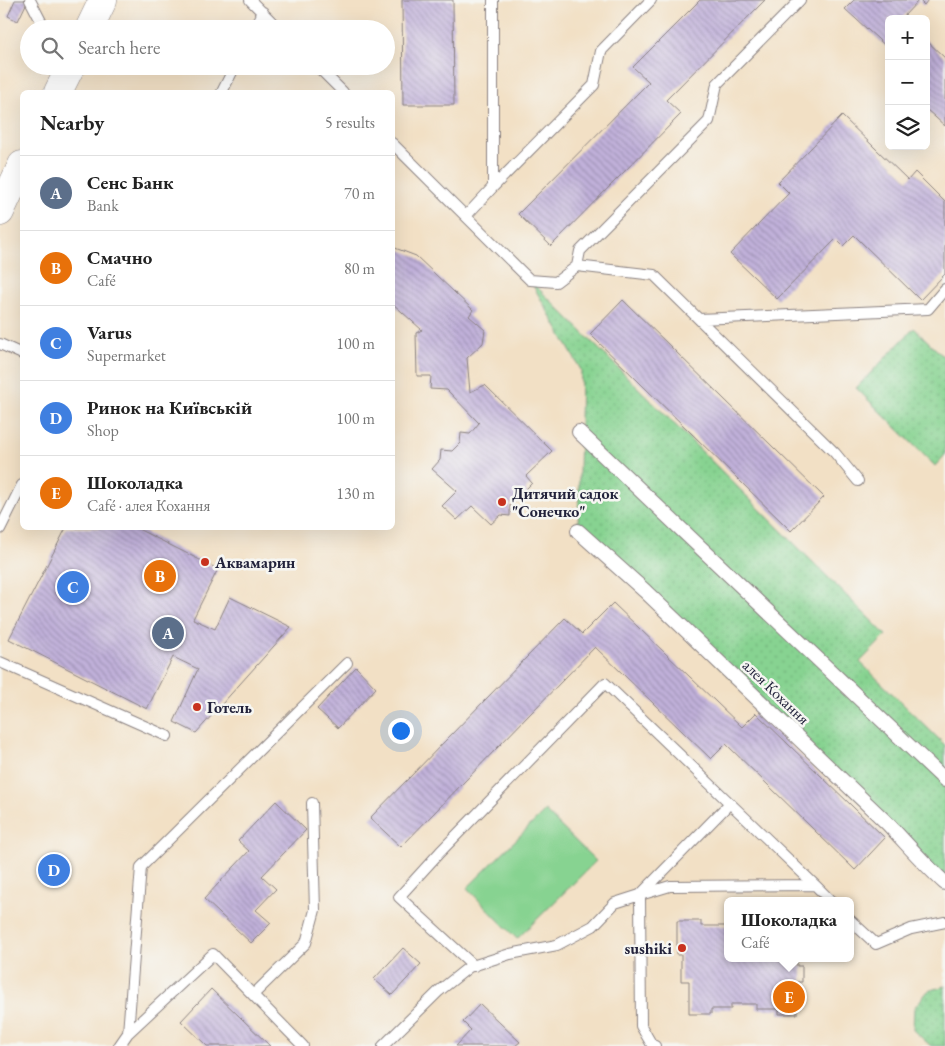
<!DOCTYPE html>
<html lang="en">
<head>
<meta charset="utf-8">
<style>
	:root { --surface:#fff; --page:#f6f6f6; --text:#222; --muted:#767676; --line:#e0e0e0; --accent:#111827 }
	body { margin:0; font-family:"EB Garamond",serif; background:var(--page); color:var(--text) }
	.controls { position:absolute; right:15px; top:15px; display:grid; overflow:hidden; border-radius:8px; box-shadow:0 5px 20px #0002 }
	.controls button { width:45px; height:45px; display:grid; place-items:center; padding:0; border:0; border-bottom:1px solid var(--line); background:var(--surface); color:var(--text); font:25px sans-serif }
	.you { position:absolute; left:400px; top:730px; width:18px; height:18px; margin:-12px; border:4px solid #fff; border-radius:50%; background:#1a73e8; box-shadow:0 0 0 8px #1a73e833 }
	.badge { display:grid; place-items:center; width:32px; height:32px; border-radius:50%; background:var(--accent); color:#fff; font-size:16px; font-weight:700 }
	.pin { position:absolute; translate:-50% -50%; border:2px solid #fff; box-shadow:0 1px 5px #0006 }
	.popup { position:absolute; left:724px; top:897px; width:130px; height:65px; box-sizing:border-box; display:grid; place-content:center; border-radius:8px; background:var(--surface); filter:drop-shadow(0 1px 4px #0005); font-size:16px; white-space:nowrap; color:var(--muted) }
	.popup b { font-size:19px; color:var(--text) }
	.popup::after { content:''; position:absolute; left:50%; top:100%; margin-left:-10px; border:10px solid transparent; border-top-color:var(--surface) }
	.list { margin:0; padding:0; list-style:none }
	h2 { display:flex; justify-content:space-between; align-items:center; height:65px; margin:0; padding:0 20px; font-size:21px }
	h2 small { font-size:16px; font-weight:400; color:var(--muted) }
	.list li { display:grid; grid-template-columns:32px 1fr auto; gap:15px; align-items:center; box-sizing:border-box; height:75px; padding:0 20px; border-top:1px solid var(--line) }
	.list b { display:block; font-size:19px; white-space:nowrap }
	.list p { margin:0; font-size:16px; white-space:nowrap; color:var(--muted) }
	.list em { font-size:16px; font-style:normal; color:var(--muted) }
	.icon { flex:none; width:28px; height:28px; fill:none; stroke:currentColor; stroke-width:2; stroke-linecap:round; stroke-linejoin:round }
	.map { position:relative; flex:none; width:945px; height:1046px; overflow:hidden }
	.search { position:absolute; background:var(--surface); box-shadow:0 5px 20px #0002; left:20px; top:20px; width:375px; height:55px; display:flex; align-items:center; gap:12px; box-sizing:border-box; padding:0 18px; border-radius:28px; color:var(--muted); font-size:19px }
	.panel { position:absolute; background:var(--surface); box-shadow:0 5px 20px #0002; left:20px; top:90px; width:375px; height:440px; border-radius:8px }
	.map>svg:first-child { display:block }
</style>
</head>
<body>
<div class="map">
<svg width="945" height="1046" viewBox="0 0 945 1046">
	<defs>
		<pattern id="grass-dots" width="8" height="8" patternUnits="userSpaceOnUse" patternTransform="scale(1.25)"><rect width="8" height="8" fill="#87d391"/><path d="M2 2h.1M6 6h.1" fill="none" stroke="#74b57e" stroke-width="1.8" stroke-linecap="round"/></pattern>
		<pattern id="building-back-hatch" width="6" height="6" patternUnits="userSpaceOnUse" patternTransform="scale(1.25)"><rect width="6" height="6" fill="#c1b1da"/><path d="M-1 5l2 2M0 0l6 6M5-1l2 2" fill="none" stroke="#9c90b2"/></pattern>
	</defs>
	<rect width="100%" height="100%" fill="#f6f6f2"/>
	<filter id="ink" filterUnits="userSpaceOnUse"><feTurbulence type="fractalNoise" baseFrequency=".02" numOctaves="2"/><feDisplacementMap in="SourceGraphic" scale="10" xChannelSelector="R" yChannelSelector="G"/><feConvolveMatrix kernelMatrix="1 2 1 2 8 2 1 2 1" color-interpolation-filters="sRGB"/></filter>
	<filter id="wash" filterUnits="userSpaceOnUse"><feTurbulence type="fractalNoise" baseFrequency=".0096" numOctaves="4" result="noise"/><feDisplacementMap in="SourceGraphic" scale="20" xChannelSelector="R" yChannelSelector="G"/><feGaussianBlur stdDeviation="1.12" result="paint"/><feColorMatrix in="noise" values="0 0 0 0 0 0 0 0 0 0 0 0 0 0 0 0 0 1.4 0 .05"/><feComposite in="paint" operator="in"/></filter>
	<g filter="url(#wash)">
		<rect width="100%" height="100%" fill="#f2e0c5"/>
		<!-- grass -->
		<path fill="url(#grass-dots)" stroke="#547a66" d="M 530,280 L 886,635 L 860,662 L 945,745 L 945,883 L 578,531 L 581,370 Z
			M 914,328 L 945,358 L 945,455 L 935,466 L 856,388 Z
			M 945,986 L 945,1046 L 931,1046 L 913,1030 L 914,1008 L 928,991 Z"/>
		<!-- pitch -->
		<path fill="#87d391" stroke="#547a66" d="M 545,811 L 596,861 L 517,939 L 467,888 Z"/>
		<g id="blocks">
			<!-- building -->
			<path fill="url(#building-back-hatch)" d="M 15,0 L 28,0 L 18,21 L 8,16 Z
				M 402,0 L 453,0 L 454,105 L 403,105 Z
				M 700,0 L 765,0 L 666,100 L 681,114 L 551,246 L 518,214 L 649,82 L 633,67 Z
				M 854,0 L 928,0 L 924,5 L 919,0 L 902,18 L 903,19 L 889,19 L 889,49 L 845,9 Z
				M 926,40 L 945,58 L 945,126 L 926,109 Z
				M 842,116 L 908,180 L 915,172 L 945,202 L 945,274 L 920,300 L 854,235 L 843,246 L 836,239 L 777,299 L 730,254 L 789,193 L 778,182 Z
				M 392,243 L 395,248 L 416,256 L 473,310 L 469,316 L 485,330 L 483,343 L 467,358 L 470,392 L 485,385 L 552,451 L 526,476 L 532,483 L 526,489 L 527,497 L 519,497 L 510,505 L 510,516 L 501,515 L 491,524 L 472,506 L 457,520 L 442,506 L 457,491 L 432,469 L 440,460 L 441,450 L 452,451 L 460,443 L 461,433 L 470,434 L 479,423 L 447,390 L 430,389 L 431,376 L 417,376 L 416,333 L 422,330 L 392,303 Z
				M 623,300 L 824,497 L 791,531 L 590,334 Z
				M 66,528 L 136,528 L 218,569 L 193,619 L 215,629 L 230,597 L 291,627 L 196,733 L 174,722 L 198,669 L 173,657 L 147,709 L 9,639 Z
				M 613,603 L 742,727 L 756,713 L 885,838 L 855,870 L 726,744 L 711,759 L 595,647 L 401,847 L 370,818 L 565,618 L 582,634 Z
				M 356,667 L 376,688 L 338,728 L 317,709 Z
				M 276,801 L 306,830 L 262,876 L 276,889 L 256,910 L 271,923 L 251,943 L 204,899 L 249,851 L 238,841 Z
				M 677,921 L 701,921 L 701,926 L 728,926 L 728,958 L 797,958 L 797,966 L 802,966 L 802,982 L 797,982 L 797,1014 L 779,1014 L 779,1009 L 756,1009 L 756,1004 L 731,1004 L 731,1009 L 711,1009 L 711,1014 L 689,1014 L 689,981 L 681,981 L 681,955 L 677,955 Z
				M 403,948 L 421,964 L 392,995 L 374,979 Z
				M 211,989 L 270,1046 L 207,1046 L 181,1021 Z
				M 480,1004 L 520,1042 L 515,1046 L 456,1046 L 471,1030 L 463,1022 Z"/>
		</g>
	</g>
	<g filter="url(#ink)">
		<use href="#blocks" fill-opacity="0" stroke="#8a8180" stroke-width="1"/>
		<g fill="none" stroke-linecap="round" stroke-linejoin="round">
			<defs>
				<path id="service" d="M 30,0 L 45,29
					M 250,0 L 279,29
					M 493,0 L 493,187
					M 255,29 L 263,12
					M 317,66 L 343,92
					M 222,92 L 235,66
					M 392,143 L 530,280 L 556,282 L 577,266 L 580,251 L 709,121 L 717,84 L 800,0
					M 466,216 L 493,187 L 594,85 L 601,51 L 651,0
					M 577,266 L 654,275 L 835,453 L 858,481
					M 699,319 L 928,309 L 945,289
					M 0,344 L 22,354
					M 0,529 L 22,485
					M 0,662 L 167,736
					M 850,920 L 876,944 L 911,929 L 945,922
					M 474,966 L 399,897 L 440,852 L 605,683 L 815,885
					M 253,995 L 306,943 L 315,910 L 312,803
					M 128,1033 L 213,954 L 303,1046
					M 119,1046 L 128,1033 L 141,867 L 347,663
					M 383,1046 L 439,991 L 469,967 L 510,954 L 557,945 L 593,926 L 615,903 L 640,895 L 730,803
					M 655,1046 L 652,1045 L 641,1026 L 640,895 L 670,886 L 815,885 L 831,901"/>
				<path id="pedestrian" d="M 579,432 L 945,780
					M 578,531 L 645,591 L 888,824 C 907,844 925,865 945,883"/>
				<path id="primary" d="M 89,29 L 103,0
					M 58,92 L 71,66
					M 0,212 L 22,165"/>
			</defs>
			<!-- service casing -->
			<use href="#service" stroke="#8a8180" stroke-width="12"/>
			<!-- pedestrian casing -->
			<use href="#pedestrian" stroke="#8a8180" stroke-width="16"/>
			<!-- primary casing -->
			<use href="#primary" stroke="#8a8180" stroke-width="29"/>
			<!-- service -->
			<use href="#service" stroke="#fff" stroke-width="10"/>
			<!-- pedestrian -->
			<use href="#pedestrian" stroke="#fff" stroke-width="14"/>
			<!-- primary -->
			<use href="#primary" stroke="#fff" stroke-width="28"/>
		</g>
	</g>
	<!-- markers -->
	<g fill="#c8321e" stroke="#f6f6f2" stroke-width="2">
		<circle cx="502" cy="502" r="5"/>
		<circle cx="205" cy="562" r="5"/>
		<circle cx="197" cy="707" r="5"/>
		<circle cx="682" cy="948" r="5"/>
	</g>
	<g text-anchor="middle" dominant-baseline="central" stroke-width="5" stroke-linejoin="round" paint-order="stroke">
		<!-- poi labels -->
		<g font-size="16" font-weight="bold" fill="#22223b" stroke="#f6f6f2" text-anchor="start">
			<text x="512" y="493">Дитячий садок<tspan x="512" dy="18">"Сонечко"</tspan></text>
			<text x="215" y="562">Аквамарин</text>
			<text x="207" y="707">Готель</text>
			<text x="672" y="948" text-anchor="end">sushiki</text>
		</g>
		<!-- street labels -->
		<g font-size="16" fill="#22223b" stroke="#f6f6f2">
			<text transform="translate(776 692) rotate(44)">алея Кохання</text>
		</g>
	</g>
</svg>
<div class="controls">
<button>+</button>
<button>−</button>
<button><svg class="icon" aria-label="layers" viewBox="0 0 24 24"><path d="M12 4l9 5-9 5-9-5zM3 14l9 5 9-5"/></svg></button>
</div>
<div class="you"></div>
<div class="pin badge" style="left:168px;top:633px;background:#5c6f8a">A</div>
<div class="pin badge" style="left:160px;top:576px;background:#e8710a">B</div>
<div class="pin badge" style="left:73px;top:587px;background:#3f7fe0">C</div>
<div class="pin badge" style="left:54px;top:870px;background:#3f7fe0">D</div>
<div class="pin badge" style="left:789px;top:997px;background:#e8710a">E</div>
<div class="popup"><b>Шоколадка</b>Café</div>
<div class="search"><svg class="icon" aria-label="search" viewBox="0 0 24 24"><circle cx="10" cy="10" r="6"/><path d="M15 15l6 6"/></svg>Search here</div>
<section class="panel">
<h2>Nearby<small>5 results</small></h2>
<ul class="list">
<li><span class="badge" style="background:#5c6f8a">A</span><div><b>Сенс Банк</b><p>Bank</p></div><em>70 m</em></li>
<li><span class="badge" style="background:#e8710a">B</span><div><b>Смачно</b><p>Café</p></div><em>80 m</em></li>
<li><span class="badge" style="background:#3f7fe0">C</span><div><b>Varus</b><p>Supermarket</p></div><em>100 m</em></li>
<li><span class="badge" style="background:#3f7fe0">D</span><div><b>Ринок на Київській</b><p>Shop</p></div><em>100 m</em></li>
<li><span class="badge" style="background:#e8710a">E</span><div><b>Шоколадка</b><p>Café · алея Кохання</p></div><em>130 m</em></li>
</ul>
</section>
</div>
</body>
</html>
